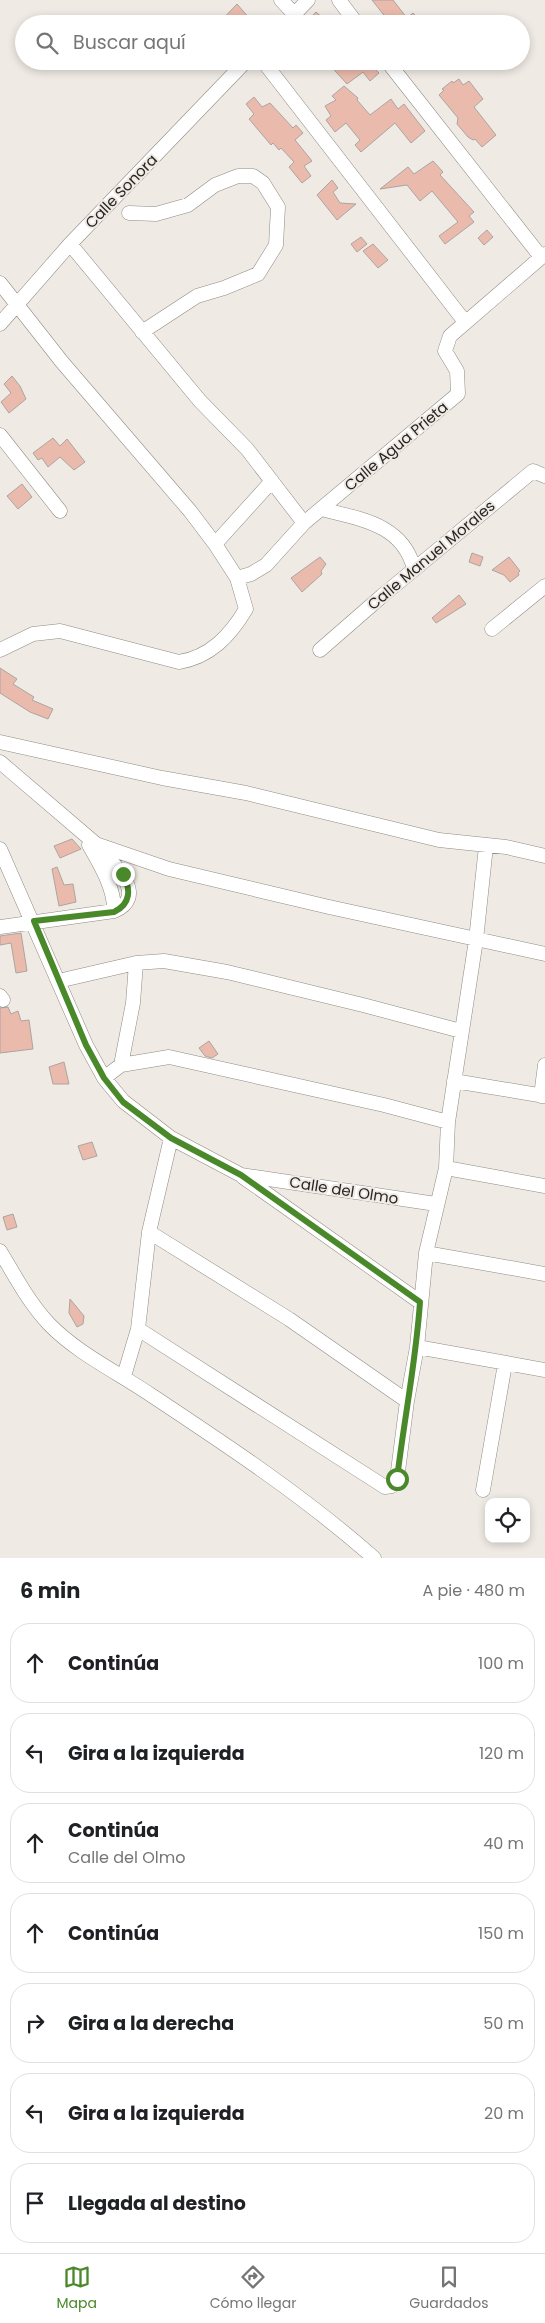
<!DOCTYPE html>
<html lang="es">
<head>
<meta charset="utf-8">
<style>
	:root { --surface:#fff; --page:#f6f6f6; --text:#202124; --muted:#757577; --line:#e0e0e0; --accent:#4a892a }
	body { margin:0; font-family:Poppins,sans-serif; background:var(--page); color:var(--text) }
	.controls { position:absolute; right:15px; bottom:15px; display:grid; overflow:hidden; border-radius:10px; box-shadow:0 2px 8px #0003 }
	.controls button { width:45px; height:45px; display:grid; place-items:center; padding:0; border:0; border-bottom:1px solid var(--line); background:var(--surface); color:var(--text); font:25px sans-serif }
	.stop { position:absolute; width:15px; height:15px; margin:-11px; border:4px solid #4a892a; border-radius:50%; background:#fff }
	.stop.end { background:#4a892a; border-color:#fff; box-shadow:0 1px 5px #0008 }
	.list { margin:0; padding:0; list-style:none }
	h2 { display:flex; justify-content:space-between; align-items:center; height:65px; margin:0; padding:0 20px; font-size:21px }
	h2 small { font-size:16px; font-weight:400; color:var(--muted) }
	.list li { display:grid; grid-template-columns:32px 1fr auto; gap:15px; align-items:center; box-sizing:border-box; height:80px; margin:0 10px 10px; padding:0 10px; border:1px solid var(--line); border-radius:20px }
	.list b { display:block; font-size:19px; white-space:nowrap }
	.list p { margin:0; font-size:16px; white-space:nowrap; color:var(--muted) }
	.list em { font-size:16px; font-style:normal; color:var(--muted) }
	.icon { flex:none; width:28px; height:28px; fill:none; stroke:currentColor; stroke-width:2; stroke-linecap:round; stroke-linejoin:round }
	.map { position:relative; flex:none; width:545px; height:1558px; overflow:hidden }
	.search { position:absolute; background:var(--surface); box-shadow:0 2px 8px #0003; left:15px; right:15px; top:15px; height:55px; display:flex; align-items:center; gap:12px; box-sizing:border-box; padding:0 18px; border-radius:28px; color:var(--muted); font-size:19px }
	.sheet { height:695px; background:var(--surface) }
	nav { display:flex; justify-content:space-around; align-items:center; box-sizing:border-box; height:70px; border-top:1px solid var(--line); background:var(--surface); font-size:14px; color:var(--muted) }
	nav a { display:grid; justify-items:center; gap:2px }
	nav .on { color:var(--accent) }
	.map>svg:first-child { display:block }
</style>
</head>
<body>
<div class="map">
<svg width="545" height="1558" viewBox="0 0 545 1558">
	<rect width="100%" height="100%" fill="#efeae4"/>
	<!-- building -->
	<path fill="#eabbac" stroke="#aca4a1" d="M 372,0 L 393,0 L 407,18 L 413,13 L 424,24 L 391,24 Z
		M 237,4 L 250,19 L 244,24 L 218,24 Z
		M 316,12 L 323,18 L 317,24 L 304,24 Z
		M 326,61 L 378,61 L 379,64 L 374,68 L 379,73 L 370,81 L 363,72 L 347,84 Z
		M 459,79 L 463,85 L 469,81 L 483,99 L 474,107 L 496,135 L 482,147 L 475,139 L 473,140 L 468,137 L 457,124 L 458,118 L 439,95 L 444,90 L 442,89 L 452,81 L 453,83 Z
		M 344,86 L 358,98 L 357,100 L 370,115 L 391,99 L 398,109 L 404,104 L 425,131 L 411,143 L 395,123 L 361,152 L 355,145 L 360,140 L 346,123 L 335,132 L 326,120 L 331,116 L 325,106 L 336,100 L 332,96 Z
		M 254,97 L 262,107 L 270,103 L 293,128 L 296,125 L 303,133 L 295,140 L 312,161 L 304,166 L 311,176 L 302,183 L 289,167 L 294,162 L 281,148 L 279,150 L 273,143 L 271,145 L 249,119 L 254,114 L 246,104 Z
		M 433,161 L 443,172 L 440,175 L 474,212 L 469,216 L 474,222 L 445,244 L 439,236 L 458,222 L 432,191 L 420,201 L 407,185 L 380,189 L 408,167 L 414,174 Z
		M 332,180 L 338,188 L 333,192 L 340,203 L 356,204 L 337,220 L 317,195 Z
		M 487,230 L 493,237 L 484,245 L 478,238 Z
		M 361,237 L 367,244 L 357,252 L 351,244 Z
		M 373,244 L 388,260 L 378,268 L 363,251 Z
		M 12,376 L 20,386 L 26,399 L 9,413 L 1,402 L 11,393 L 4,384 Z
		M 53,438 L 60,446 L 67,439 L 85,462 L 74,470 L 60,457 L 48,467 L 42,458 L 38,460 L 33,453 Z
		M 22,484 L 32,497 L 18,509 L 7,496 Z
		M 472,553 L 483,557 L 480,566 L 469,562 Z
		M 320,557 L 326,564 L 321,571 L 322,574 L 302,592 L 291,578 Z
		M 509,557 L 520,571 L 518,573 L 519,575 L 510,582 L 504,575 L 492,570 Z
		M 459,595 L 466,604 L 436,623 L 432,618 Z
		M 0,668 L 17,679 L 13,684 L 34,697 L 32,700 L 53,709 L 48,719 L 30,712 L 0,693 Z
		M 72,839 L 81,849 L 60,858 L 54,846 Z
		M 57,867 L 64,885 L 73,884 L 76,902 L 59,906 L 52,869 Z
		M 21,933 L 27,971 L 16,973 L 11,943 L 0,945 L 0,936 Z
		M 8,1007 L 11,1014 L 18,1011 L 21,1021 L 29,1020 L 33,1049 L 0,1053 L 0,1008 Z
		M 209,1041 L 218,1054 L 212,1058 L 205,1056 L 199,1048 Z
		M 64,1062 L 69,1084 L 53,1084 L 49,1067 Z
		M 92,1142 L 97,1156 L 83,1160 L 78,1146 Z
		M 13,1214 L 17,1227 L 7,1230 L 3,1217 Z
		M 70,1299 L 84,1316 L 83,1324 L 77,1327 L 69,1313 Z"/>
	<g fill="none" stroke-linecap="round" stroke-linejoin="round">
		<defs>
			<path id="minor" d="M 281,0 L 295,15
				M 339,0 L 357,24
				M 285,24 L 308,0
				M 263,61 L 465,322
				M 387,61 L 541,257
				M 129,213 L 156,214 L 188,205 L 215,185 L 238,176 L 253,176 L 263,183 L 278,207 L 276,245 L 258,274 L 224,288 L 197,296 L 142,332
				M 70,244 L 200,401 L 247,449 L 304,523
				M 0,283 L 62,362 L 190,511 L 215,544 L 237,578 L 246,609 C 230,636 210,657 179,662 L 60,631 L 33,634 L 0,650
				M 0,324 L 70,244 L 246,61
				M 0,435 L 60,511
				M 321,509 C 360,519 403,524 414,569
				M 215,544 L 272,481
				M 237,578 L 251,574 L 266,565 L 304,523 L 458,394 L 457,371 L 445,351 L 450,336 L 545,254
				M 492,629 L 545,586
				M 320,650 L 382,596 L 533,471 L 545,476
				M 0,742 L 162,778 L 246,793 L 439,840 L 506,847 L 545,856
				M 0,762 L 96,844 L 169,869 L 329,907 L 545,954
				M 89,845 C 100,864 115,889 114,911
				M 0,849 L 86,1045 L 104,1078 L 123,1101 L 171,1138 L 241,1175 L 436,1204
				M 0,927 L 114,911 C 150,896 112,862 97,846
				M 58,981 L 136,963 L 164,961 L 227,972 L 363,1005 L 461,1031
				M 0,996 L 3,1000
				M 121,1065 L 133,1003 L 136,963
				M 104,1078 L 121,1065 L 169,1057 L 384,1105 L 448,1122
				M 454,1081 L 545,1096
				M 541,1096 L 545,1065
				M 446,1168 L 545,1186
				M 243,1177 L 420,1302
				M 149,1232 L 289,1319 L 407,1401
				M 0,1251 C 15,1276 29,1303 49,1324 C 77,1353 117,1372 151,1395 C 228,1446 305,1497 374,1558
				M 426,1253 L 545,1274
				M 138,1329 L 385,1487 L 392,1486 L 397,1479 L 407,1401 L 417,1347 L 426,1253 L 446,1168 L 448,1122 L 476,940 L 486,846
				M 417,1347 L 545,1370
				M 124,1376 L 138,1329 L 149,1232 L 171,1138
				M 483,1490 L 505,1364"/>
		</defs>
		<!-- minor casing -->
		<use href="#minor" stroke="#8f8b85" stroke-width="15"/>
		<!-- minor -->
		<use href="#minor" stroke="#fff" stroke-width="14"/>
	</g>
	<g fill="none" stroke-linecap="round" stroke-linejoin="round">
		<!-- route -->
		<path stroke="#4a892a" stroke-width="6" d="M 123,874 C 131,889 131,904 114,912 L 34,921 L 86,1045 L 104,1078 L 123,1102 L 171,1138 L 241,1175 L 420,1302 C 416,1361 404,1420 397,1479"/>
	</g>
	<g text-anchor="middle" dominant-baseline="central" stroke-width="4" stroke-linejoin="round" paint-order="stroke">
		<!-- street labels -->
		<g font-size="15" fill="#282624" stroke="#efeae4">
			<text transform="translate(121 191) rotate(-46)">Calle Sonora</text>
			<text transform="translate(396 446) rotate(-40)">Calle Agua Prieta</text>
			<text transform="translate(431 555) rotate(-40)">Calle Manuel Morales</text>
			<text transform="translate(344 1190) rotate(9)">Calle del Olmo</text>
		</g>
	</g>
</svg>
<div class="controls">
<button><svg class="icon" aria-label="locate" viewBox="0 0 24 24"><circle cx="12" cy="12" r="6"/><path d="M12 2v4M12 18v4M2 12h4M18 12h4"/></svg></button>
</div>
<div class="stop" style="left:397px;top:1479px"></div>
<div class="stop end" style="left:123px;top:874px"></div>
<div class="search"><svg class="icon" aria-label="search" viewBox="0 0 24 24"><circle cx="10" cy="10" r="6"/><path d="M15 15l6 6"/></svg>Buscar aquí</div>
</div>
<section class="sheet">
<h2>6 min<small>A pie · 480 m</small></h2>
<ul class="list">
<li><svg class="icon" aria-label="ahead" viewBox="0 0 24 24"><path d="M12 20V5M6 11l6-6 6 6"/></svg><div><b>Continúa</b></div><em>100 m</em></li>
<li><svg class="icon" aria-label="left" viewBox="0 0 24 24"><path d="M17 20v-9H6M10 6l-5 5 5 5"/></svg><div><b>Gira a la izquierda</b></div><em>120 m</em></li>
<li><svg class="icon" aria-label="ahead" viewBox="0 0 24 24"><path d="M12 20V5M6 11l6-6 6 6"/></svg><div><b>Continúa</b><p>Calle del Olmo</p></div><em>40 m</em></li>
<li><svg class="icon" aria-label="ahead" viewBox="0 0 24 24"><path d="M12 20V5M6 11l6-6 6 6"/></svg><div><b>Continúa</b></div><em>150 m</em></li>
<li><svg class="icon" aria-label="right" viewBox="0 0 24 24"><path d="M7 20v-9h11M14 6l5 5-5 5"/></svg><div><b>Gira a la derecha</b></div><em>50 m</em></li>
<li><svg class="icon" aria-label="left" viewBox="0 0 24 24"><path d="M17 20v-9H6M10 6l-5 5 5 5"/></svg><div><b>Gira a la izquierda</b></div><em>20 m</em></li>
<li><svg class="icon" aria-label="arrive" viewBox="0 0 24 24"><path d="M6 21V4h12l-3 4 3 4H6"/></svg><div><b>Llegada al destino</b></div></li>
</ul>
</section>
<nav>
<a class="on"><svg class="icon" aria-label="map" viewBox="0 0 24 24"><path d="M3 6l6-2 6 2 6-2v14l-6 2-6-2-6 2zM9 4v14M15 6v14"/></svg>Mapa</a>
<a><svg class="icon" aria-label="directions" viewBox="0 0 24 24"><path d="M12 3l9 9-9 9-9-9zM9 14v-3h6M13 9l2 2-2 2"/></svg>Cómo llegar</a>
<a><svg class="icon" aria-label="saved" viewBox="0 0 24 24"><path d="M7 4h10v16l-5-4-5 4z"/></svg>Guardados</a>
</nav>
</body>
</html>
